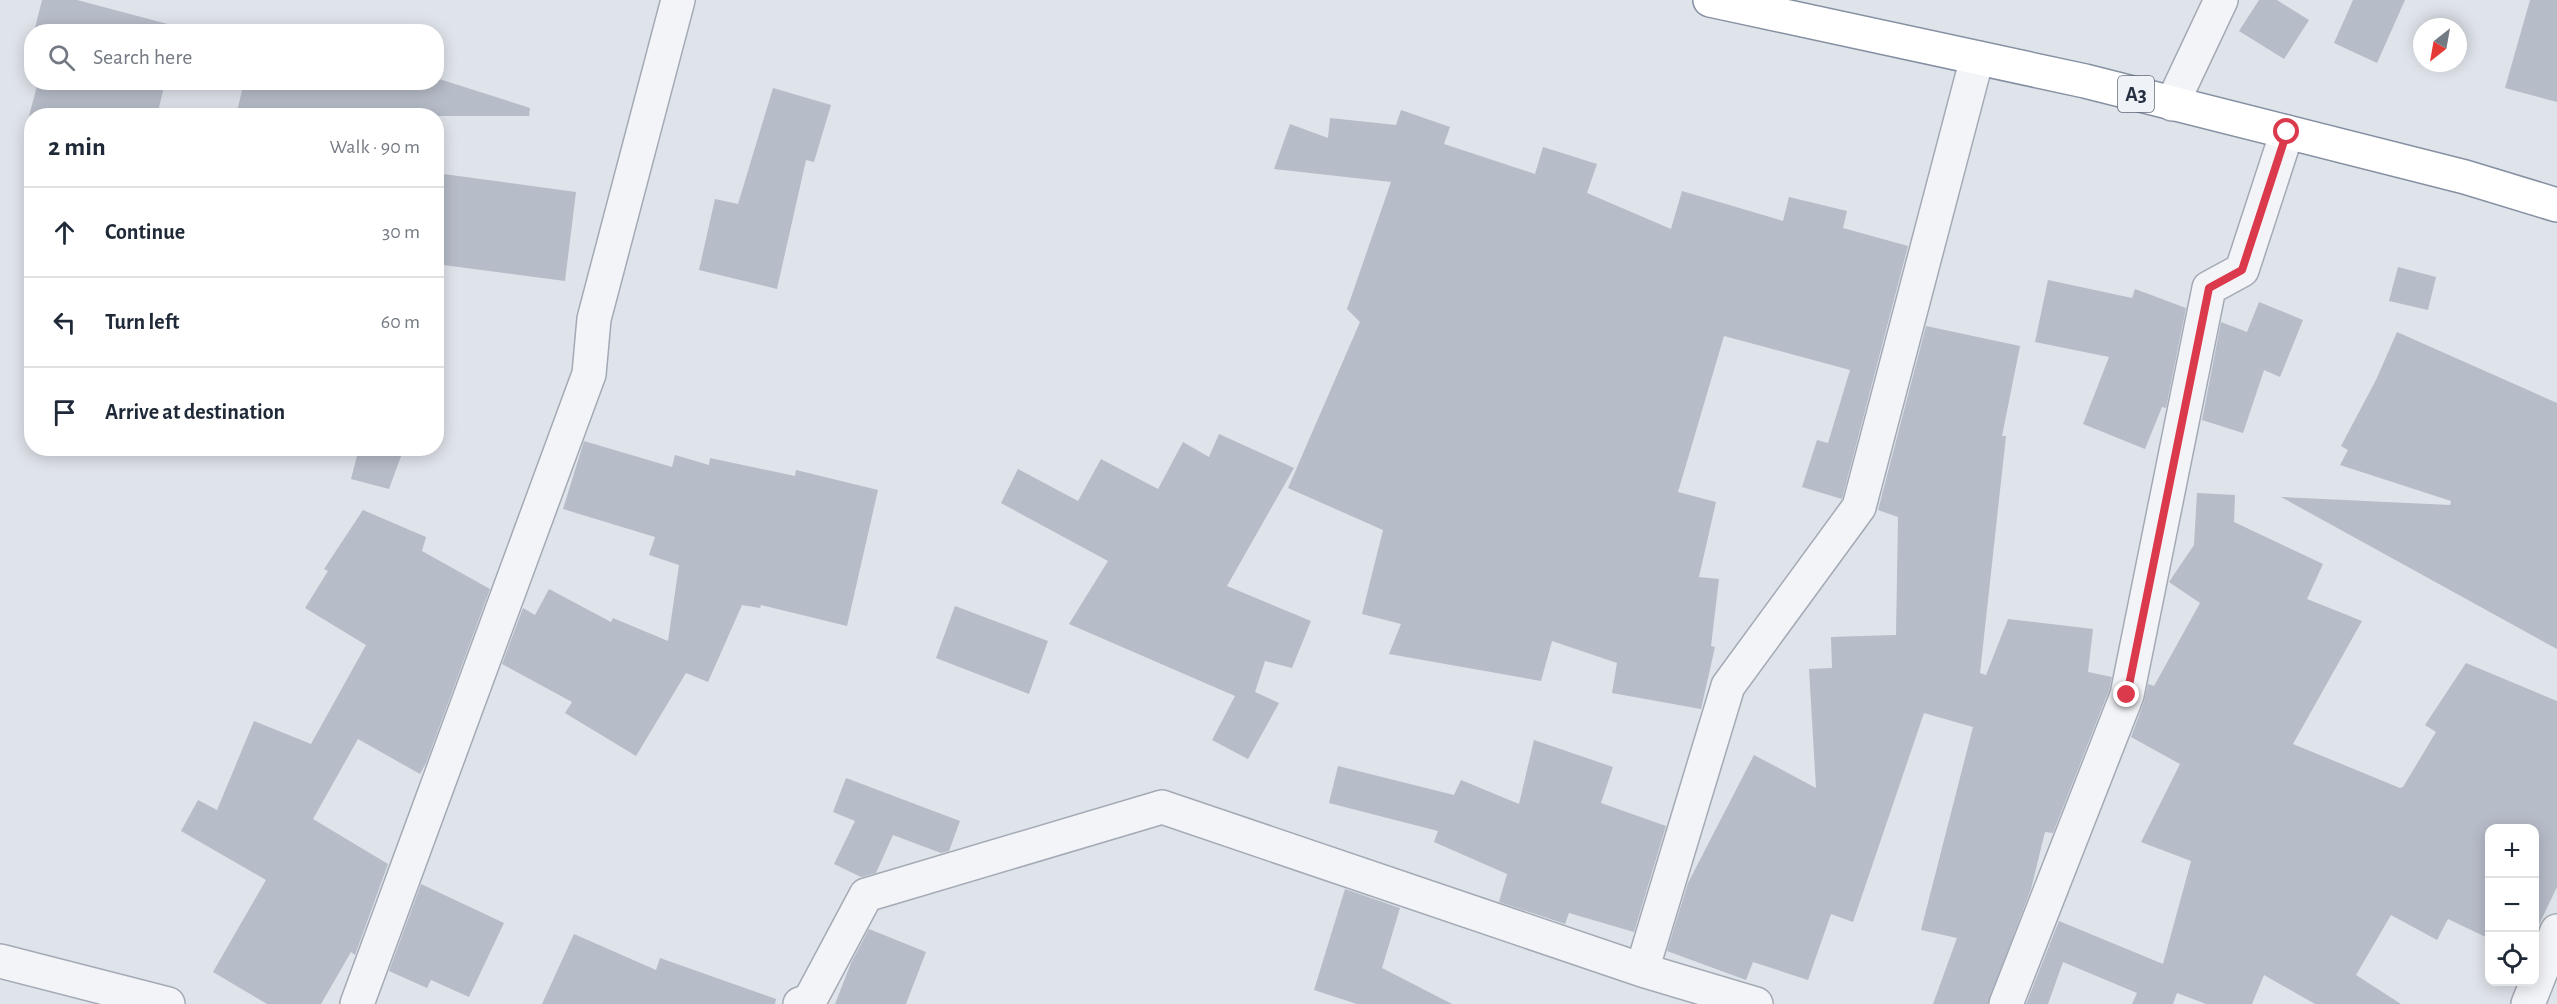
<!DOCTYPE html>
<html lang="en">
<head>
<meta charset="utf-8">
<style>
	:root { --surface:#fff; --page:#f6f6f7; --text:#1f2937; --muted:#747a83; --line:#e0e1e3 }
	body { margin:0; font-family:"Alegreya Sans",sans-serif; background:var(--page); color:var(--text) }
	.controls { position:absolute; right:18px; bottom:18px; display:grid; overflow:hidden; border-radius:12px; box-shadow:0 3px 15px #0003 }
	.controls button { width:54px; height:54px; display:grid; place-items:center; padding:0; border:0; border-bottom:2px solid var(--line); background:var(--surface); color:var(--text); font:30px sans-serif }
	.compass { position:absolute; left:2413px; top:18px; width:54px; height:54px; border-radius:50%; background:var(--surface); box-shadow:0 3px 15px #0003; rotate:211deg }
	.stop { position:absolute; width:18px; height:18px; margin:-14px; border:4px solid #db394c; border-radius:50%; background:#fff }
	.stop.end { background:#db394c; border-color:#fff; box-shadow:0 2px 6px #0008 }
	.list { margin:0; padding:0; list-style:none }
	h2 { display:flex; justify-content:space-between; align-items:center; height:78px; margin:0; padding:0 24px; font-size:26px }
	h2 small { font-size:20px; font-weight:400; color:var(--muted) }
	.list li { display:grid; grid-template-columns:39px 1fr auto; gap:18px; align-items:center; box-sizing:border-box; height:90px; padding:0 24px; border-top:2px solid var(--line) }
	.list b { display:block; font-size:22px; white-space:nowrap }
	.list em { font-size:20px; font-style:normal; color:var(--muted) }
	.icon { flex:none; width:33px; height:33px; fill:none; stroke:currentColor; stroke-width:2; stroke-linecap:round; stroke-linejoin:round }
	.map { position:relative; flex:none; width:2557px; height:1004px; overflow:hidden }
	.search { position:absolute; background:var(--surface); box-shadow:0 3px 15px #0003; left:24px; top:24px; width:420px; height:66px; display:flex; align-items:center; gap:15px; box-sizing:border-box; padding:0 21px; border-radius:24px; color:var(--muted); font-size:22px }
	.panel { position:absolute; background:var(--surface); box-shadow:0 3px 15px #0003; left:24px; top:108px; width:420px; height:348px; border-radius:24px }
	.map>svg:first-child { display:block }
</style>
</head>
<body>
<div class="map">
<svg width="2557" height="1004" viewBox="0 0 2557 1004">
	<rect width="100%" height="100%" fill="#dfe3ea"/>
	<!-- building -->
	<path fill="#b6bcc8" d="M 42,0 L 77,0 L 179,27 L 178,32 L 34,32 Z
		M 2259,0 L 2277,0 L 2309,20 L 2284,59 L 2239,31 Z
		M 2353,0 L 2405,0 L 2377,63 L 2334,43 Z
		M 2530,0 L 2557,0 L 2557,102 L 2505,88 Z
		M 436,78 L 530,108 L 529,116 L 236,116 L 244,82 L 436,82 Z
		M 38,82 L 165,82 L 157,116 L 29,116 Z
		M 773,88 L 831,105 L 814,162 L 806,160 L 777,289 L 699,270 L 715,199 L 738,204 Z
		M 1401,110 L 1450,127 L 1444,144 L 1535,174 L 1543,147 L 1597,164 L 1587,193 L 1671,229 L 1682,191 L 1783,221 L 1789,197 L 1847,211 L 1843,228 L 1908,246 L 1842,499 L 1802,487 L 1817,440 L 1828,443 L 1850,370 L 1724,336 L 1678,492 L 1716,502 L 1699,577 L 1719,579 L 1711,646 L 1715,647 L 1701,709 L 1612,693 L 1617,663 L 1552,641 L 1541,681 L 1389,654 L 1401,624 L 1362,614 L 1383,530 L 1288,488 L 1360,322 L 1347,309 L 1391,182 L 1274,169 L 1290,124 L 1328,138 L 1330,118 L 1396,125 Z
		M 436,173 L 576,192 L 565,281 L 436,264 Z
		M 2398,267 L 2436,277 L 2428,310 L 2389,301 Z
		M 2048,280 L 2132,298 L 2135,289 L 2186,308 L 2166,408 L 2162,407 L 2145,449 L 2083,424 L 2109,357 L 2035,342 Z
		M 2259,302 L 2303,320 L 2280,377 L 2264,370 L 2243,433 L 2202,420 L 2221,322 L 2247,332 Z
		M 1926,326 L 2020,346 L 2002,436 L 2006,436 L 1980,673 L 1986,675 L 2008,619 L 2093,629 L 2088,672 L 2112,677 L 2109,690 L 2053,833 L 2045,832 L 2031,889 L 1988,1004 L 1933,1004 L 1957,938 L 1921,930 L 1973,727 L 1924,713 L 1853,922 L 1831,914 L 1808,980 L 1753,962 L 1746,980 L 1667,951 L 1688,883 L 1754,755 L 1816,788 L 1809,669 L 1832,668 L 1831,637 L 1896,635 L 1898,517 L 1878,510 Z
		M 2397,332 L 2557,403 L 2557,649 L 2281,497 L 2450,505 L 2451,501 L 2340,465 L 2348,450 L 2341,446 L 2376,380 Z
		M 1219,434 L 1294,468 L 1227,586 L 1311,621 L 1292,668 L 1265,661 L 1255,692 L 1279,703 L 1248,759 L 1212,740 L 1235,696 L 1069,624 L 1108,561 L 1001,503 L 1018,469 L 1078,501 L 1101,459 L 1158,489 L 1183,442 L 1209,457 Z
		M 584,441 L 672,467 L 675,455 L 709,465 L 710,458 L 795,476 L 796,470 L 878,490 L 847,626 L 761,605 L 760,608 L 742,605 L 708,682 L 686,673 L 636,756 L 565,713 L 572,702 L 502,664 L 523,608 L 535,615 L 549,589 L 611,622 L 613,618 L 668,641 L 679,565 L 649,555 L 655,537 L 563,509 Z
		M 359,448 L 404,448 L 389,489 L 351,479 Z
		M 2197,493 L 2235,495 L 2234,522 L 2323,564 L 2307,599 L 2362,621 L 2293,744 L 2400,788 L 2403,787 L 2436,732 L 2425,725 L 2466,663 L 2557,701 L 2557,887 L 2535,933 L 2535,828 L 2490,828 L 2490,939 L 2448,919 L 2437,940 L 2391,915 L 2356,975 L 2401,1004 L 2315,1004 L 2264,975 L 2252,1004 L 2206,1004 L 2177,993 L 2173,1004 L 2132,1004 L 2137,993 L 2063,962 L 2048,1004 L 2026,1004 L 2059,921 L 2163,964 L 2191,861 L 2141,842 L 2180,764 L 2131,737 L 2144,702 L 2148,684 L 2154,686 L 2200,603 L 2169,582 L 2194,545 Z
		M 363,510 L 426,537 L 422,551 L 490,589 L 426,763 L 420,774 L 358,739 L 313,819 L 388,864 L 355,955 L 351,952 L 321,1004 L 267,1004 L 213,972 L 266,880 L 181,831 L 198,800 L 217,810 L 254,721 L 311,744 L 366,645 L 305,608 L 328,571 L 324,569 Z
		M 955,606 L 1048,641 L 1029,694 L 936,658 Z
		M 1534,740 L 1613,767 L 1601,803 L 1666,826 L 1634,932 L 1569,913 L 1565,924 L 1499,902 L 1507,874 L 1434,842 L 1438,831 L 1329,803 L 1338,766 L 1454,795 L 1461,780 L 1519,804 Z
		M 846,778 L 960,821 L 949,851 L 941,853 L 893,835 L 876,873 L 861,877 L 834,864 L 855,821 L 833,812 Z
		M 421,884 L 504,923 L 469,997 L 431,980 L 427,988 L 389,971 Z
		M 1345,889 L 1400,908 L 1382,968 L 1452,1004 L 1357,1004 L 1314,990 Z
		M 869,929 L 926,952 L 906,1004 L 835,1004 L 851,963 Z
		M 574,934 L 656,970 L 660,958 L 776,999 L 775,1004 L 542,1004 Z"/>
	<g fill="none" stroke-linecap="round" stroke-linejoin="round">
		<defs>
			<path id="minor" d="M 2172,104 L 2221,0
				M 0,961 L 168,1004
				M 1642,970 L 1728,686 L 1859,507 L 1977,58
				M 357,1004 L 589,374 L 594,319 L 678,0
				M 800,1004 L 810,1000 L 866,895 L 1162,807 L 1642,970 L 1756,1004
				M 2006,1004 L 2127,695 L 2209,288 L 2242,270 L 2287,132
				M 2528,1004 L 2557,931"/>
			<path id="trunk" d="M 1710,0 L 2085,81 L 2465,177 L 2557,205"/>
		</defs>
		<!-- minor casing -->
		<use href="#minor" stroke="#a4aab5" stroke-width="36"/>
		<!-- trunk casing -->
		<use href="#trunk" stroke="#8590a2" stroke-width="36"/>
		<!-- minor -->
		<use href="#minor" stroke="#f3f4f8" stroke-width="33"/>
		<!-- trunk -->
		<use href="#trunk" stroke="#fff" stroke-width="33"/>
	</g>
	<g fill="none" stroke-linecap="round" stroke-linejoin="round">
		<!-- route -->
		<path stroke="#db394c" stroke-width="8" d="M 2127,695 L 2209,288 L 2242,270 L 2287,132"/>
	</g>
	<g text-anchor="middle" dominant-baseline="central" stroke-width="6" stroke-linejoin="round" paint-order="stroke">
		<!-- shield labels -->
		<rect fill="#eff2f7" stroke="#636a79" stroke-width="1.5" x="2118" y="76" width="36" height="36" rx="4.5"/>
		<g font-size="21" font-weight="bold" fill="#273043">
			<text x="2136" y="94">A3</text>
		</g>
	</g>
</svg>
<div class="controls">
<button>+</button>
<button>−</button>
<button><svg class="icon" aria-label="locate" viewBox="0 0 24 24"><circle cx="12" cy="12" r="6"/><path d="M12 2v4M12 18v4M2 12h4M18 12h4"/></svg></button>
</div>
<svg class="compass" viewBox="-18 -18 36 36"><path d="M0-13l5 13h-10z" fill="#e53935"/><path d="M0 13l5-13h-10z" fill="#747a83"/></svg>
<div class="stop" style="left:2287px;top:132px"></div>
<div class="stop end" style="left:2127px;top:695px"></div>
<div class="search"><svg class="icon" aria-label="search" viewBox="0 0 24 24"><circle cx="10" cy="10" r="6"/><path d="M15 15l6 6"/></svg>Search here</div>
<section class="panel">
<h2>2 min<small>Walk · 90 m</small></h2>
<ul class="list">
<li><svg class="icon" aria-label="ahead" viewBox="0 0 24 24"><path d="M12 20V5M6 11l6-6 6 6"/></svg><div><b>Continue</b></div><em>30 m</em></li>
<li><svg class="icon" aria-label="left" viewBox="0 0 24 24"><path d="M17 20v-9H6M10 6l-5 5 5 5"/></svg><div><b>Turn left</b></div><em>60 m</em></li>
<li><svg class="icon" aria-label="arrive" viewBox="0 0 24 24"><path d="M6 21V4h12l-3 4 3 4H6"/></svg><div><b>Arrive at destination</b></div></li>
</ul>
</section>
</div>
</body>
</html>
